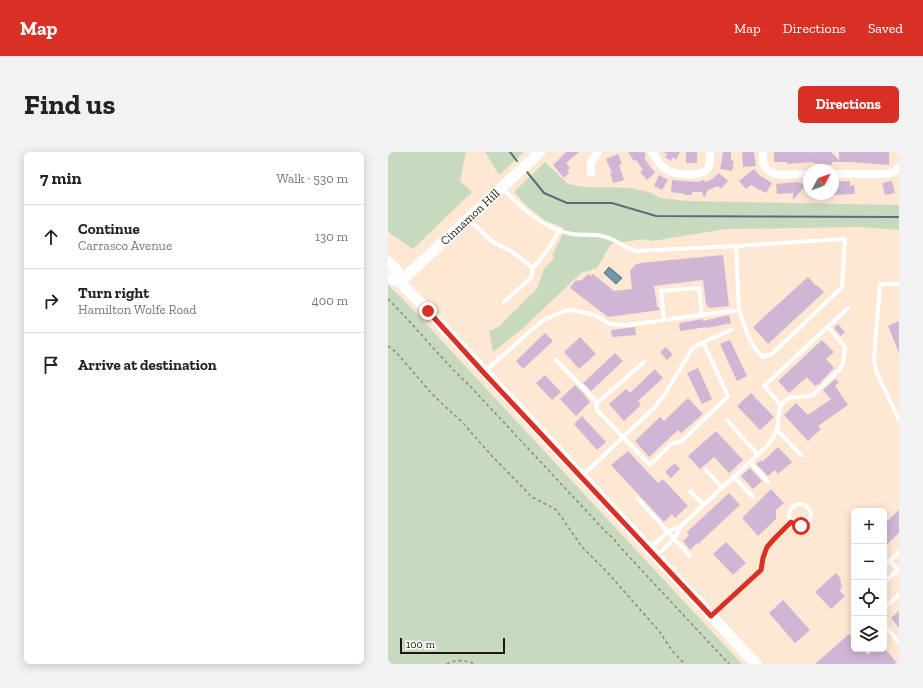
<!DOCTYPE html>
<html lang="en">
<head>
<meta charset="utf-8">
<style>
	:root { --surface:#fff; --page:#f2f2f2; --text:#222; --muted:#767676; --line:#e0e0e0; --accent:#d93025 }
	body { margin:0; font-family:"Zilla Slab",serif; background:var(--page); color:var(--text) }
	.controls { position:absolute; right:12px; bottom:12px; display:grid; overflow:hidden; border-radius:6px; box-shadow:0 2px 10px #0003 }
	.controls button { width:36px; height:36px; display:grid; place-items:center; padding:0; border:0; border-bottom:1px solid var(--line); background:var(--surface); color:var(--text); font:20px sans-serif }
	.compass { position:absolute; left:415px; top:12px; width:36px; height:36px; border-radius:50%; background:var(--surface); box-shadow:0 2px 10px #0003; rotate:49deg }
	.scale { position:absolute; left:12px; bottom:10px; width:105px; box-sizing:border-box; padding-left:4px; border:2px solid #1e160f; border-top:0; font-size:11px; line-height:14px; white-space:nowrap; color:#1e160f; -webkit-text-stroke:3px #fff; paint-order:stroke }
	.stop { position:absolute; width:12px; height:12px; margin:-9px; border:3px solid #d93025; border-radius:50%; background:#fff }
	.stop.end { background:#d93025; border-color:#fff; box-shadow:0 1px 4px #0008 }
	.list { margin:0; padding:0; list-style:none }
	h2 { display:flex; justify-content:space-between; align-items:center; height:52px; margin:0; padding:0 16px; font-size:17px }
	h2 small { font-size:13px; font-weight:400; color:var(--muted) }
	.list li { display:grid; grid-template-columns:26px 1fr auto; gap:12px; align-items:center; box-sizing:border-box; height:64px; padding:0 16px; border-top:1px solid var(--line) }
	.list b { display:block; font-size:15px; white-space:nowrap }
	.list p { margin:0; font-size:13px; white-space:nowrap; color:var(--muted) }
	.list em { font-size:13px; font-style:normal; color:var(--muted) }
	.icon { flex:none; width:22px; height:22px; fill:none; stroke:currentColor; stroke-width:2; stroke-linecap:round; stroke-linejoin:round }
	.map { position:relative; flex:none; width:511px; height:512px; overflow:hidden; border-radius:6px }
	header { display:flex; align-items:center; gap:24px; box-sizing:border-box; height:56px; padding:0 20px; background:var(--accent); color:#fff }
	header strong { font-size:19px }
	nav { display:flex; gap:22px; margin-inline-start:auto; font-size:14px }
	.intro { display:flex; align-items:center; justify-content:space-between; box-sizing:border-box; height:96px; padding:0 24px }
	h1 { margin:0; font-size:28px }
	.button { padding:10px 18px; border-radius:6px; background:var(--accent); color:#fff; font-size:14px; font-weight:700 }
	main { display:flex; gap:24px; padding:0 24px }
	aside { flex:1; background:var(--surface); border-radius:6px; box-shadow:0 2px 10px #0003 }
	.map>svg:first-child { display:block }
</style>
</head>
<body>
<header>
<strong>Map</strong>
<nav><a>Map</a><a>Directions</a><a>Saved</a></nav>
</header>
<div class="intro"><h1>Find us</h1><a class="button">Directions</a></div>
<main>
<aside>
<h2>7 min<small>Walk · 530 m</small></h2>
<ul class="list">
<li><svg class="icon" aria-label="ahead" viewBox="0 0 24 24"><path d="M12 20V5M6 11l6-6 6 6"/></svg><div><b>Continue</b><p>Carrasco Avenue</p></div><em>130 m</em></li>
<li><svg class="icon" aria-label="right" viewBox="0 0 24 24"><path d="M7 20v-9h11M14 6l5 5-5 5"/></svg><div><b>Turn right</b><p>Hamilton Wolfe Road</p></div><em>400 m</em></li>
<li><svg class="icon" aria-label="arrive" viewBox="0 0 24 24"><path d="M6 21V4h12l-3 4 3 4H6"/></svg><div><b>Arrive at destination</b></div></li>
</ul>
</aside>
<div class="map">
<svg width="511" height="512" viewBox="0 0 511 512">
	<rect width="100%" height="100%" fill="#fee7d3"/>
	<!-- green -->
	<path fill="#c7d9be" d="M 0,0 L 78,0 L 72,29 L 84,40 L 25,97 L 0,80 Z
		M 97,0 L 136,0 L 111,23 Z
		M 157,10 L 180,32 L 196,35 L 244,36 L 263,41 L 272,46 L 298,49 L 511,53 L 511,78 L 473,75 L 338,77 L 264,89 L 255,87 L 223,92 L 209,116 L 193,121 L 134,177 L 105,200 L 101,179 L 110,175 L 149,137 L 156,117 L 166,106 L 164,103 L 172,88 L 176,76 L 158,69 L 138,53 L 126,40 Z
		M 0,133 L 15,147 L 354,512 L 0,512 Z"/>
	<!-- water -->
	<path fill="#6e97a9" stroke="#56707b" d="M 221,115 L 234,126 L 228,132 L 216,121 Z"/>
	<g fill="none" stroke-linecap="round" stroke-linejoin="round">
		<!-- stream -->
		<path stroke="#56707b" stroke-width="2" d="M 122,0 L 129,9
			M 139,20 L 156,41 L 179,51 L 224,51 L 268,64 L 511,65"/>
	</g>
	<!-- building -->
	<path fill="#d0b6d5" d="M 178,0 L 191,0 L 178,11 L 182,16 L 179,19 L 181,21 L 176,26 L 165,13 Z
		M 240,0 L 256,0 L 258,4 L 256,6 L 267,21 L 259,28 L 252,20 L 255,18 L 248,8 L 246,9 Z
		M 275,0 L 292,0 L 288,8 L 285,5 L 283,9 L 277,5 L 279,2 Z
		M 298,0 L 309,0 L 309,11 L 298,11 Z
		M 335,0 L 343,0 L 343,8 L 346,9 L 344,19 L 332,17 Z
		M 354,0 L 366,0 L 368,14 L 355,15 Z
		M 386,0 L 443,0 L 451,8 L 451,0 L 501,0 L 501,13 L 461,10 L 444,10 L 444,13 L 425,11 L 425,10 L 399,12 L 399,10 L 386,10 Z
		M 230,2 L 234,12 L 231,13 L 236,28 L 225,31 L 222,21 L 224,21 L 218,7 Z
		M 366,17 L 371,23 L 384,31 L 378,41 L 363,33 L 358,37 L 351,29 Z
		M 331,21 L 340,29 L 333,37 L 330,34 L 320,38 L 316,46 L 314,40 L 304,40 L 304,43 L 297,43 L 297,42 L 283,40 L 284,28 L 310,30 L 315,28 L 318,30 L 324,27 Z
		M 271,23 L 280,28 L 274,38 L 266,34 Z
		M 462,29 L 462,34 L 466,33 L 467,42 L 445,43 L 445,30 Z
		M 504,29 L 507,41 L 497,43 L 494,31 Z
		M 409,30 L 411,31 L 419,32 L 405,48 L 405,41 L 389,42 L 388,32 Z
		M 335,103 L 341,154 L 321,156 L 318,152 L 315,128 L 266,134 L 269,154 L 271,156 L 272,158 L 220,165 L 182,136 L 187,129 L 194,128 L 200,122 L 203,124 L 205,122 L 226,139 L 244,137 L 242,119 L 247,113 L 252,111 Z
		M 420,125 L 428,134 L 429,133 L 436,140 L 380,192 L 365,175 Z
		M 341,163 L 343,171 L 319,176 L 319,175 L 292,179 L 291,171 L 315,167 L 315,169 Z
		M 511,169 L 511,201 L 500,174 Z
		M 450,172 L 457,180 L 453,184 L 446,176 Z
		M 247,175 L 248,183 L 224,185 L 223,178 Z
		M 157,181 L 165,189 L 135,217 L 128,209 Z
		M 192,185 L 208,202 L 191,217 L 176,200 Z
		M 342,188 L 359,224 L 349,229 L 332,192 Z
		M 434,188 L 446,200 L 438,207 L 446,216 L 430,233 L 429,232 L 427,234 L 419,225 L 401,241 L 390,229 Z
		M 278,195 L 285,203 L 279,208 L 272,200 Z
		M 227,201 L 235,209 L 203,239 L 195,231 Z
		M 310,216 L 324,247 L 314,252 L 299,221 Z
		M 267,217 L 275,226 L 250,249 L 253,253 L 236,269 L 221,252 L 238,237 L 242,241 Z
		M 157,223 L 173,240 L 164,248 L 148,231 Z
		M 447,227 L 451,230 L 447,234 L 460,253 L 430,274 L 433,277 L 420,289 L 396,263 L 408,251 L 420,263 L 443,247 L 435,238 Z
		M 187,233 L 198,244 L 197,244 L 202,250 L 188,264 L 172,247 Z
		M 363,241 L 386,265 L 372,278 L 349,254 Z
		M 300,246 L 315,262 L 293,281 L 290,278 L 261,305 L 247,289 L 272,265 L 276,269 Z
		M 194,264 L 218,290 L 209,298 L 186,272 Z
		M 328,279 L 355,308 L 341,321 L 326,305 L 312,317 L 300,304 Z
		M 390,295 L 404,310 L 390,322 L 387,318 L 380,324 L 368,312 L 373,308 L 374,310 Z
		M 240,299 L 270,331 L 275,327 L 300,354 L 287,366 L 284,362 L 276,370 L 223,313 Z
		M 287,311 L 292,317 L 283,326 L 277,320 Z
		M 362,316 L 374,329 L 365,337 L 353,324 Z
		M 383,337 L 396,351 L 388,358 L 388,367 L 370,384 L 354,366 Z
		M 341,341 L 352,353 L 310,392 L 309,391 L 302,398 L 295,389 L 301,383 L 299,380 Z
		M 511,358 L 511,381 L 499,392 L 496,389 L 496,372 Z
		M 338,390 L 358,411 L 345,423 L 325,402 Z
		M 448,421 L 452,426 L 454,436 L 451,438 L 457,444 L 443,457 L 427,440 Z
		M 395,448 L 422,478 L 407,491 L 381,461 Z
		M 511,459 L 511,476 L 503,466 Z
		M 461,482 L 463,484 L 466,482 L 466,497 L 475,497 L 480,503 L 486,497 L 497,497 L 510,512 L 427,512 Z"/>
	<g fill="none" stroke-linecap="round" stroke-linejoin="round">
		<!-- path -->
		<path stroke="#938375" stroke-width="1.5" stroke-dasharray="3 3" stroke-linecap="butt" d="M 0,147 C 28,175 52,206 81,233 L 217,379 L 225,386 L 232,395 L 341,512
			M 0,194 L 8,200 L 44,242 L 76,272 L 102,302 L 144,345 L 167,357 L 172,363 L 194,395 L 220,421 L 271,479 L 286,501 L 297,512
			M 59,512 C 67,507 79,508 87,512"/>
		<!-- lane -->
		<path stroke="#fff" stroke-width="4" d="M 80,67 L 105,90 L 123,99 L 145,116 L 162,95 L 171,78
			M 348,94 L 457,87 L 454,135 L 384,202 L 375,205 C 361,193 357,175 351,158
			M 511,132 L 492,132 L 486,206 L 488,219 L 511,268
			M 116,150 L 143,126 L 145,116
			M 276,168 L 273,139 L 311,136 L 314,163
			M 168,208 L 208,249 L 209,258 L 262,313 L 283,292 L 294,289 L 340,244 L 315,190
			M 97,219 L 154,169 L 171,161 L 180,158 L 189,159 L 207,163 L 222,172 L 239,173 L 351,158 L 348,94 L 249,99 C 237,97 229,88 218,85 C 207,81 195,84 184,82 C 155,77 134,56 115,37
			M 208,252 L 256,210
			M 393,253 L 376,234 L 460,156
			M 339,268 L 370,303
			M 389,278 L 413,303
			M 362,310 L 380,330
			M 318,318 L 334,336
			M 195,323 L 267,255 L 277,242 L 304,197 L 311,192 L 343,178
			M 346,325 L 365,345
			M 302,339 L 316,353
			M 249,346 L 302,404
			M401 363a11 11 0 1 1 22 0a11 11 0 1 1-22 0Z
			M 261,397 L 280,380 L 293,374
			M 269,403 L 286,387 L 293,374 L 379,294 C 383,289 387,283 389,277 C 391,268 389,254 398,248 C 405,242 417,247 425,243 L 452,217 L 455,211 L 457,195 L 440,175
			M 502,409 L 511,419
			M 496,414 L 511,400
			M 496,430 L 510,418
			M 496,456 L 511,443
			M 324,463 L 373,418 L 375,406 L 379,395 L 387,386 L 403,370
			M 496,473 L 511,490"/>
		<!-- street -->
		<path stroke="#fff" stroke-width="8" d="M 264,0 C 268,6 270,11 276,16 C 284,23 314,26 320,16 C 323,11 322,5 322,0
			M 375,0 C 375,4 374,9 376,13 C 380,27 410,22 421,22
			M 203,20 L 203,10 L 210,0
			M 445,22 L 500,22 L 508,19 L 511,15"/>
		<!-- secondary -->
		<path stroke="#fff" stroke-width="11" d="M 0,110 L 8,117 L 12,130
			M 0,126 L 12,130 L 40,159 L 368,512
			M 12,130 L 152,0"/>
	</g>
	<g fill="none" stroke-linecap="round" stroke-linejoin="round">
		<!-- route -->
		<path stroke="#d93025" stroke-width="5" d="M 40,159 L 95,220 L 323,464 L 373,418 L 375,406 L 379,395 L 387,386 L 403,370 L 409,374 L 413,374"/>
	</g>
	<g text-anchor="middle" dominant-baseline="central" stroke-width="3" stroke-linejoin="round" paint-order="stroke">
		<!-- street labels -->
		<g font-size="12" fill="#1e160f" stroke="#fff">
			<text transform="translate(82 65) rotate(-43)">Cinnamon Hill</text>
		</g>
	</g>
</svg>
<div class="controls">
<button>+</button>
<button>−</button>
<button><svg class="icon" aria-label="locate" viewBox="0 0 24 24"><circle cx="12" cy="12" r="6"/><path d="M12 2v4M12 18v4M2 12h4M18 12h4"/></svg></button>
<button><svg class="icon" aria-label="layers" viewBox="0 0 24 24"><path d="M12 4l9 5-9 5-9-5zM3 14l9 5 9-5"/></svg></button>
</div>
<svg class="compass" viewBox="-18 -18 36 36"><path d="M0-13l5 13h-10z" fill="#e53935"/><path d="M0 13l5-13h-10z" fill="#767676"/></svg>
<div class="scale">100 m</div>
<div class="stop" style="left:413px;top:374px"></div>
<div class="stop end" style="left:40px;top:159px"></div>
</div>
</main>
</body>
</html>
